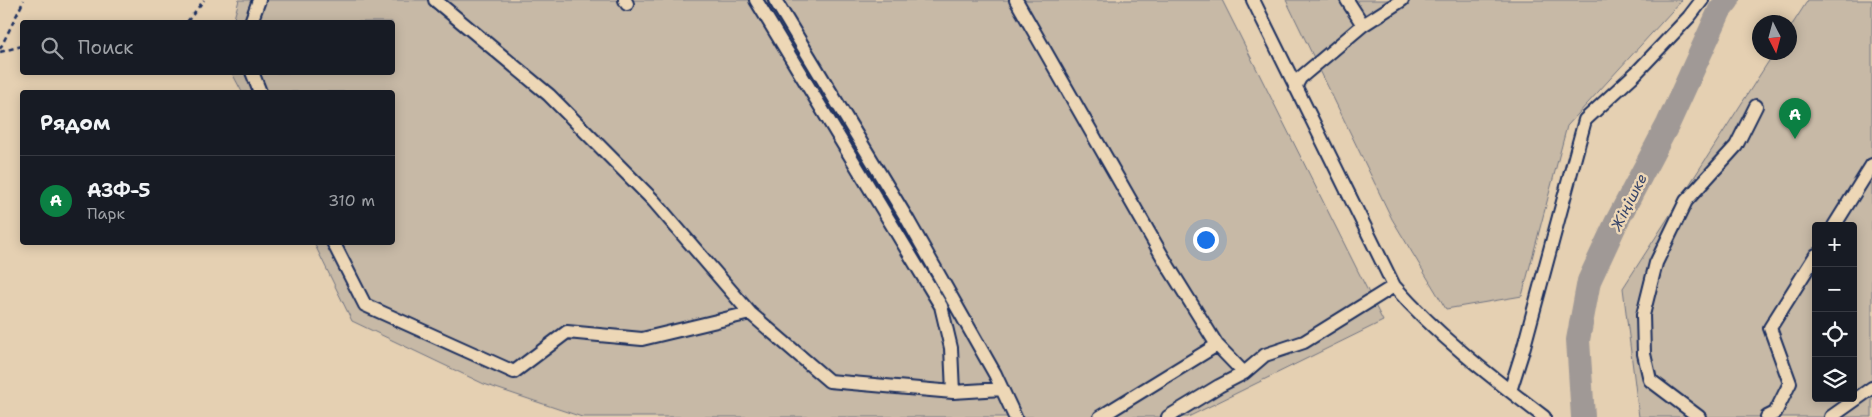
<!DOCTYPE html>
<html lang="ru">
<head>
<meta charset="utf-8">
<style>
	:root { --surface:#171b24; --page:#242831; --text:#f1f3f6; --muted:#9ea1a6; --line:#363941; --accent:#0b8043 }
	body { margin:0; font-family:"Shantell Sans",sans-serif; background:var(--page); color:var(--text) }
	.controls { position:absolute; right:15px; bottom:15px; display:grid; overflow:hidden; border-radius:5px; box-shadow:0 2px 12px #0003 }
	.controls button { width:45px; height:45px; display:grid; place-items:center; padding:0; border:0; border-bottom:1px solid var(--line); background:var(--surface); color:var(--text); font:25px sans-serif }
	.compass { position:absolute; left:1752px; top:15px; width:45px; height:45px; border-radius:50%; background:var(--surface); box-shadow:0 2px 12px #0003; rotate:174deg }
	.you { position:absolute; left:1205px; top:239px; width:18px; height:18px; margin:-12px; border:4px solid #fff; border-radius:50%; background:#1a73e8; box-shadow:0 0 0 8px #1a73e833 }
	.badge { display:grid; place-items:center; width:32px; height:32px; border-radius:50%; background:var(--accent); color:#fff; font-size:16px; font-weight:700 }
	.pin { position:absolute; translate:-50% -41px; filter:drop-shadow(0 1px 2px #0008) }
	.pin::after { content:''; position:absolute; top:26px; width:18px; height:15px; background:inherit; clip-path:polygon(0 0,100% 0,50% 100%) }
	.list { margin:0; padding:0; list-style:none }
	h2 { display:flex; justify-content:space-between; align-items:center; height:65px; margin:0; padding:0 20px; font-size:21px }
	h2 small { font-size:16px; font-weight:400; color:var(--muted) }
	.list li { display:grid; grid-template-columns:32px 1fr auto; gap:15px; align-items:center; box-sizing:border-box; height:90px; padding:0 20px; border-top:1px solid var(--line) }
	.list b { display:block; font-size:19px; white-space:nowrap }
	.list p { margin:0; font-size:16px; white-space:nowrap; color:var(--muted) }
	.list em { font-size:16px; font-style:normal; color:var(--muted) }
	.icon { flex:none; width:28px; height:28px; fill:none; stroke:currentColor; stroke-width:2; stroke-linecap:round; stroke-linejoin:round }
	.map { position:relative; flex:none; width:1872px; height:417px; overflow:hidden }
	.search { position:absolute; background:var(--surface); box-shadow:0 2px 12px #0003; left:20px; top:20px; width:375px; height:55px; display:flex; align-items:center; gap:12px; box-sizing:border-box; padding:0 18px; border-radius:5px; color:var(--muted); font-size:19px }
	.panel { position:absolute; background:var(--surface); box-shadow:0 2px 12px #0003; left:20px; top:90px; width:375px; height:155px; border-radius:5px }
	.map>svg:first-child { display:block }
</style>
</head>
<body>
<div class="map">
<svg width="1872" height="417" viewBox="0 0 1872 417">
	<rect width="100%" height="100%" fill="#e5d0b2"/>
	<filter id="ink" filterUnits="userSpaceOnUse"><feTurbulence type="fractalNoise" baseFrequency=".02" numOctaves="2"/><feDisplacementMap in="SourceGraphic" scale="10" xChannelSelector="R" yChannelSelector="G"/><feConvolveMatrix kernelMatrix="1 2 1 2 8 2 1 2 1" color-interpolation-filters="sRGB"/></filter>
	<g filter="url(#ink)">
		<!-- garden -->
		<path fill="#c7b9a6" stroke="#717482" fill-rule="evenodd" d="M 239,0 L 1222,0 L 1383,321 L 1188,417 L 582,417 L 484,384 L 352,321 L 314,243 L 392,242 L 392,92 L 242,92 L 232,73 L 392,72 L 392,22 L 233,22 Z
			M 1286,0 L 1682,0 L 1567,126 L 1522,296 L 1446,309 L 1392,219 Z
			M 1808,0 L 1872,0 L 1872,417 L 1639,417 L 1623,288 L 1774,53 L 1790,52 L 1790,28 ZM 1816,226 L 1853,226 L 1853,398 L 1816,398 Z"/>
		<g fill="none" stroke-linecap="round" stroke-linejoin="round">
			<!-- river -->
			<path stroke="#a09996" stroke-width="24" d="M 1583,417 L 1578,340 L 1589,281 L 1616,223 L 1668,124 L 1720,10 L 1728,0"/>
			<defs>
				<path id="minor" d="M 435,0 L 549,95 L 653,200 L 750,313 L 829,381 L 953,392 L 951,348 L 941,306 L 756,0
					M 625,0 L 627,4
					M 775,0 L 906,217 L 995,374 L 1015,417
					M 1016,0 L 1168,266 L 1217,345
					M 1253,0 L 1394,286 C 1438,336 1491,377 1544,417
					M 1347,0 L 1363,25
					M 251,22 L 259,0
					M 252,72 L 260,92
					M 1295,87 L 1300,78 L 1363,25 L 1402,0
					M 1834,226 L 1872,165
					M 333,242 L 365,305 L 514,372 L 567,332 L 642,339 L 750,313
					M 1510,391 L 1523,350 L 1585,120 L 1636,73 L 1689,17 L 1702,0
					M 953,392 L 1002,389
					M 1100,417 L 1217,345 L 1244,373
					M 1168,417 L 1219,386 L 1244,373 L 1265,355 L 1304,342 L 1394,286
					M 1699,417 L 1650,380 L 1644,354 L 1643,315 L 1656,263 L 1686,201 L 1736,146 L 1756,106
					M 1767,417 L 1775,413 L 1790,383 L 1770,328 L 1816,255
					M 1831,417 L 1872,388"/>
			</defs>
			<!-- minor casing -->
			<use href="#minor" stroke="#1b2f5e" stroke-width="16"/>
			<!-- path -->
			<path stroke="#1b2f5e" stroke-width="2.5" stroke-dasharray="5 4" stroke-linecap="butt" d="M 187,22 L 204,0
				M 0,49 L 24,0
				M 0,52 L 22,46"/>
			<!-- minor -->
			<use href="#minor" stroke="#edd7b6" stroke-width="12"/>
		</g>
	</g>
	<g text-anchor="middle" dominant-baseline="central" stroke-width="5" stroke-linejoin="round" paint-order="stroke">
		<!-- water labels -->
		<g font-size="15" font-style="italic" fill="#364469" stroke="#edd7b6">
			<text transform="translate(1629 202) rotate(-63)">Жіңішке</text>
		</g>
	</g>
</svg>
<div class="controls">
<button>+</button>
<button>−</button>
<button><svg class="icon" aria-label="locate" viewBox="0 0 24 24"><circle cx="12" cy="12" r="6"/><path d="M12 2v4M12 18v4M2 12h4M18 12h4"/></svg></button>
<button><svg class="icon" aria-label="layers" viewBox="0 0 24 24"><path d="M12 4l9 5-9 5-9-5zM3 14l9 5 9-5"/></svg></button>
</div>
<svg class="compass" viewBox="-18 -18 36 36"><path d="M0-13l5 13h-10z" fill="#e53935"/><path d="M0 13l5-13h-10z" fill="#9ea1a6"/></svg>
<div class="you"></div>
<div class="pin badge" style="left:1795px;top:139px">A</div>
<div class="search"><svg class="icon" aria-label="search" viewBox="0 0 24 24"><circle cx="10" cy="10" r="6"/><path d="M15 15l6 6"/></svg>Поиск</div>
<section class="panel">
<h2>Рядом<small></small></h2>
<ul class="list">
<li><span class="badge">A</span><div><b>АЗФ-5</b><p>Парк</p></div><em>310 m</em></li>
</ul>
</section>
</div>
</body>
</html>
